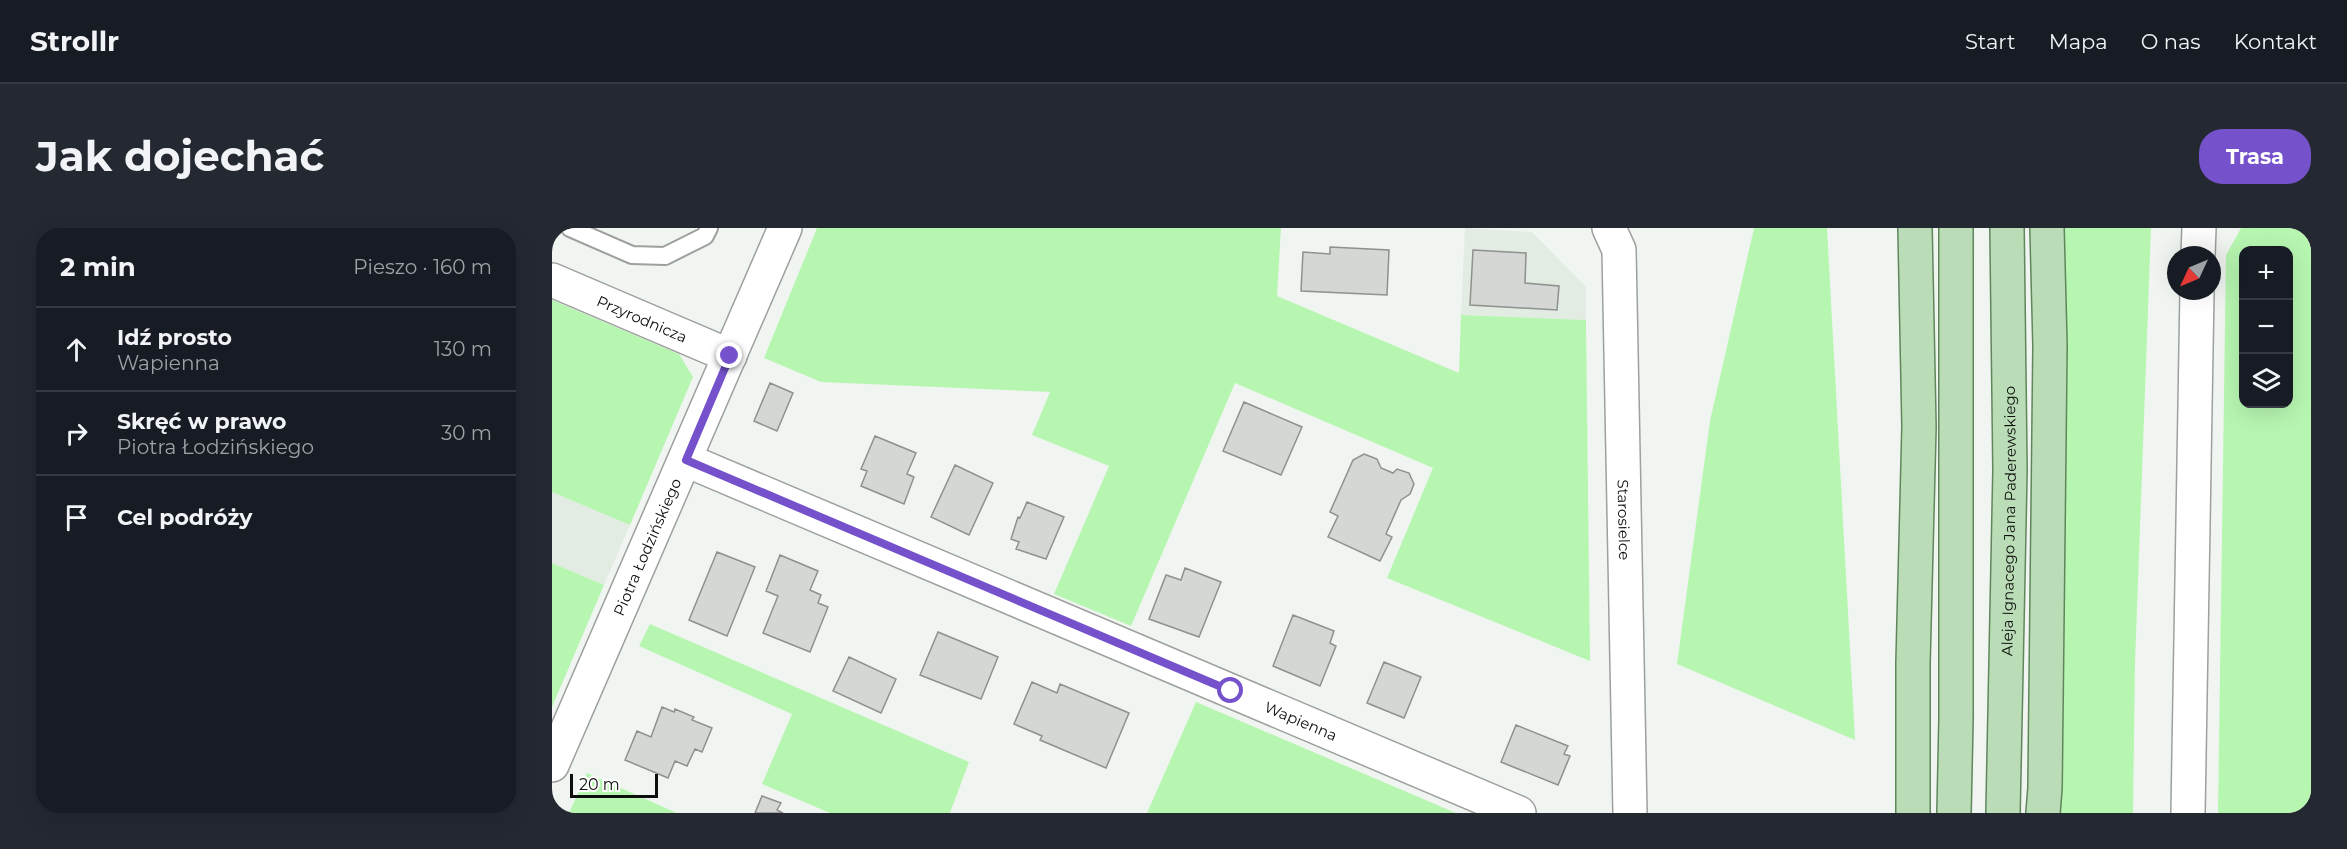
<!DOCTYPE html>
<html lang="pl">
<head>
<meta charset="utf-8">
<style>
	:root { --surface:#171b24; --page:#242831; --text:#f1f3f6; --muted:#9ea1a6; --line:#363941; --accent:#7552cb }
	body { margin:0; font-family:Montserrat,sans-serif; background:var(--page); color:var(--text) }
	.controls { position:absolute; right:18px; top:18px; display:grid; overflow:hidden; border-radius:12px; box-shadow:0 6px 24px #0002 }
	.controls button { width:54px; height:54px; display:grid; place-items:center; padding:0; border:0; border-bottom:2px solid var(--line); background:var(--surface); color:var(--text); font:30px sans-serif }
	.compass { position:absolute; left:1615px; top:18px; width:54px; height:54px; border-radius:50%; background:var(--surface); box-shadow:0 6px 24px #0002; rotate:226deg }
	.scale { position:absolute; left:18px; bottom:15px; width:88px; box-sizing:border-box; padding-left:6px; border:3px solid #0d0e0d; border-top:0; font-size:16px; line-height:21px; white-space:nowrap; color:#0d0e0d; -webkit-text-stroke:4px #fff; paint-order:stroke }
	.stop { position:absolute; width:18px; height:18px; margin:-14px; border:4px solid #7552cb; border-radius:50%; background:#fff }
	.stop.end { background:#7552cb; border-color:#fff; box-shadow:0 2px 6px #0008 }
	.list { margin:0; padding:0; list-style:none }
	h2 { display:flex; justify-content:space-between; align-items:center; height:78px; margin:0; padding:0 24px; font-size:26px }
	h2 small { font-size:20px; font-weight:400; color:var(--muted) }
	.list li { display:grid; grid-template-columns:39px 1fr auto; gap:18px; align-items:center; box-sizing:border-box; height:84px; padding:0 24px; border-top:2px solid var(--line) }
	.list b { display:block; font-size:22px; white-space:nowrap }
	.list p { margin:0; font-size:20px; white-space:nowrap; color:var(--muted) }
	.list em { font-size:20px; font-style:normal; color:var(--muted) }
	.icon { flex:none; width:33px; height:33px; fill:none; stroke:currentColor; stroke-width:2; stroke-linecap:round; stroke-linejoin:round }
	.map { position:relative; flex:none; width:1759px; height:585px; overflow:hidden; border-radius:24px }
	header { display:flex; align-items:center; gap:36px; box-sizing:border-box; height:84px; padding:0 30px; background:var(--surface); border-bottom:2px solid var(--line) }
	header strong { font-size:28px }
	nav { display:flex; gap:33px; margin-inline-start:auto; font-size:21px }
	.intro { display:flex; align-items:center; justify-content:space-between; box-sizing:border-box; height:144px; padding:0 36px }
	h1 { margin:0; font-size:42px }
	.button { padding:15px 27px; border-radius:24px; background:var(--accent); color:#fff; font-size:21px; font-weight:700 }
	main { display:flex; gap:36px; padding:0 36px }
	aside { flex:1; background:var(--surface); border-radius:24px; box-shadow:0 6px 24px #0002 }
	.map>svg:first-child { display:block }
</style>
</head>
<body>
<header>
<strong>Strollr</strong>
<nav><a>Start</a><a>Mapa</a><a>O nas</a><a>Kontakt</a></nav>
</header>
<div class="intro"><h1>Jak dojechać</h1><a class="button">Trasa</a></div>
<main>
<aside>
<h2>2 min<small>Pieszo · 160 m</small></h2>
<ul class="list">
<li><svg class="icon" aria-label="ahead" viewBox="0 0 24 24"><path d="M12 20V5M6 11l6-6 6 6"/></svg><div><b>Idź prosto</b><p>Wapienna</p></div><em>130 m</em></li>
<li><svg class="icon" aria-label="right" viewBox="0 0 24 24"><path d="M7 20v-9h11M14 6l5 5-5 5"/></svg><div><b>Skręć w prawo</b><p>Piotra Łodzińskiego</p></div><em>30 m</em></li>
<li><svg class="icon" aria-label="arrive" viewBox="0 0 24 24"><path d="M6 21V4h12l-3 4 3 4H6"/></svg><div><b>Cel podróży</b></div></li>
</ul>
</aside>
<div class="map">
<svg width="1759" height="585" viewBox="0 0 1759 585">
	<rect width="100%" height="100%" fill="#f1f5f1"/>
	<!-- built -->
	<path fill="#e3ece2" d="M 913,0 L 980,4 L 1034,59 L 1034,92 L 909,87 Z
		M 0,264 L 78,297 L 52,357 L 0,335 Z"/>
	<!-- green -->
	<path fill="#b7f6b1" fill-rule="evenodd" d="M 265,0 L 729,0 L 725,68 L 907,145 L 909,87 L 1034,92 L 1038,433 L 835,350 L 881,240 L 683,155 L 579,398 L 502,366 L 557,238 L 480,207 L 498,164 L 269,154 L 212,130 Z
		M 1202,0 L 1275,0 L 1303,512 L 1125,436 L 1158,193 Z
		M 1505,0 L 1599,0 L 1583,435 L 1581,585 L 1507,585 Z
		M 1689,0 L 1759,0 L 1759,585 L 1666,585 L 1674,27 ZM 1692,22 L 1736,22 L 1736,176 L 1692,176 Z
		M 0,72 L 127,126 L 141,149 L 78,297 L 0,264 Z
		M 0,335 L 52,357 L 0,479 Z
		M 98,396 L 417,534 L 398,585 L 278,585 L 210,556 L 240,486 L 87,418 Z
		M 644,474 L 904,585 L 595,585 Z
		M 35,545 L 125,585 L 17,585 Z"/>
	<!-- building -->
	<path fill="#d4d7d4" stroke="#8e918e" stroke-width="1.5" d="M 778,19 L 837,22 L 835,67 L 749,63 L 751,24 L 778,26 Z
		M 921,22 L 974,25 L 973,55 L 1007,58 L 1005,82 L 918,77 Z
		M 218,155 L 241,165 L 225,203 L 202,193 Z
		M 692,174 L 750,199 L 729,247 L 671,223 Z
		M 323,208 L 364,225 L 355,246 L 362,249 L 352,276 L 309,258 L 315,243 L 309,241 Z
		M 812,226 L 825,231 L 829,240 L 841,245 L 845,241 L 857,245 L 862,256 L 858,266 L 849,272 L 834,306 L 840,309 L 828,333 L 776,309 L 786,288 L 778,284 L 801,232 Z
		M 403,237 L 441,255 L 417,307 L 379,289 Z
		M 475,274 L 512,289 L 494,331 L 464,321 L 467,314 L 459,311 L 466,289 L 468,290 Z
		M 165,324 L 203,339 L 175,408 L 137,392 Z
		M 228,327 L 266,343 L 258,362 L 269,367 L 266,375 L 276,379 L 258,424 L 211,405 L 226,368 L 214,363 Z
		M 633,340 L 669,354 L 647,409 L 597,391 L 614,347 L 629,352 Z
		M 741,387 L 782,403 L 778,415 L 784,418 L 768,458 L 721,438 Z
		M 386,404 L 446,429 L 429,471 L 368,447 Z
		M 297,429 L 344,451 L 329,485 L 281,463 Z
		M 832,434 L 869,449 L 852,490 L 815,475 Z
		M 480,454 L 505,465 L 508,456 L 577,485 L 554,540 L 488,512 L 490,508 L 462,496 Z
		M 110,479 L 122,484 L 123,481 L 142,489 L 140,492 L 160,500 L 150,524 L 143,521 L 135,538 L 123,533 L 116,550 L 73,532 L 85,503 L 99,509 Z
		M 964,497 L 1016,518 L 1012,526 L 1018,528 L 1006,557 L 949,534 Z
		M 210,568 L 229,575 L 225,582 L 231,585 L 203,585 Z"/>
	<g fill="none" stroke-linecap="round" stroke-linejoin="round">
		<defs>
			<path id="service" d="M 18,0 L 80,27 L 113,28 L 153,8 L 157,0"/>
			<g id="minor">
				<path id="s1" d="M 1057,0 L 1067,22 L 1078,585"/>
				<path id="s2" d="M 0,52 L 178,128"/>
				<path id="s3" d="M 134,232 L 967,585"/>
				<path id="s4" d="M 0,537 L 233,0"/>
			</g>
			<path id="tertiary" d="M 1646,27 L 1647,0
				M 1636,585 L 1645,63"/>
			<g id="primary">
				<path d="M 1361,585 L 1361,435 L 1367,199 L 1363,0"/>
				<path d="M 1402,585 L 1404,491 L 1404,0"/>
				<path id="s5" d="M 1451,585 L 1458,242 L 1455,0"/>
				<path d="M 1491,585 L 1493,560 L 1498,118 L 1495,0"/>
			</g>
		</defs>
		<!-- service casing -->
		<use href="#service" stroke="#9da09d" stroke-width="20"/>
		<!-- minor casing -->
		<use href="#minor" stroke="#9da09d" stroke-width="36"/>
		<!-- tertiary casing -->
		<use href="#tertiary" stroke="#9da09d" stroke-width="36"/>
		<!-- primary casing -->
		<use href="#primary" stroke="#60865c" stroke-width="36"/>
		<!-- service -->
		<use href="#service" stroke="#fff" stroke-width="16"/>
		<!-- minor -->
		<use href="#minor" stroke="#fff" stroke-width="33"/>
		<!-- tertiary -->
		<use href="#tertiary" stroke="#fff" stroke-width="33"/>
		<!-- primary -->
		<use href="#primary" stroke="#baddb7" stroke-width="33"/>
	</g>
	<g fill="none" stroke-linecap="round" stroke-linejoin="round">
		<!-- route -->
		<path stroke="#7552cb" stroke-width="8" d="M 178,128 L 134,232 L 679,463"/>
	</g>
	<g text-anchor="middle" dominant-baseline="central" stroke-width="5" stroke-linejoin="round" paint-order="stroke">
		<!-- street labels -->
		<g font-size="15" fill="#0d0e0d" stroke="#fff">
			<text stroke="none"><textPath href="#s2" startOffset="98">Przyrodnicza</textPath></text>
			<text stroke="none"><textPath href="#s1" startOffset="294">Starosielce</textPath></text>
			<text stroke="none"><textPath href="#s5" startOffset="292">Aleja Ignacego Jana Paderewskiego</textPath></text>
			<text stroke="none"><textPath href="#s4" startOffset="238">Piotra Łodzińskiego</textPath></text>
			<text stroke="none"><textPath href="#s3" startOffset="668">Wapienna</textPath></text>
		</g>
	</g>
</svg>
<div class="controls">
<button>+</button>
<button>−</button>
<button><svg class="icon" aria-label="layers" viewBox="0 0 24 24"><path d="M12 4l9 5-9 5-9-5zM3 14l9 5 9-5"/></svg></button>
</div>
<svg class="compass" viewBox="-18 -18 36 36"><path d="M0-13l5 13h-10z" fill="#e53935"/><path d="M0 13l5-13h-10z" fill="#9ea1a6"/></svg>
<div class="scale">20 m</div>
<div class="stop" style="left:679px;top:463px"></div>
<div class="stop end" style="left:178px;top:128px"></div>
</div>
</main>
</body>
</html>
